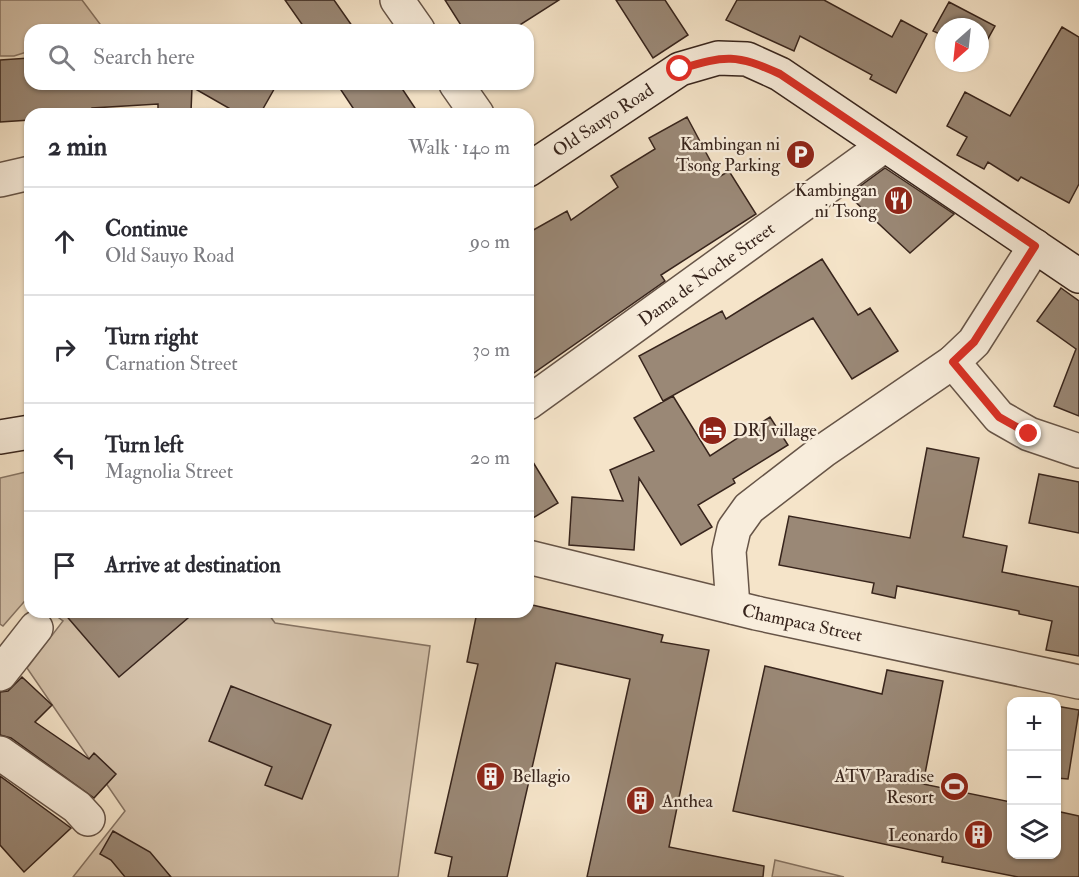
<!DOCTYPE html>
<html lang="en">
<head>
<meta charset="utf-8">
<style>
	:root { --surface:#fff; --page:#f2f2f3; --text:#2b2b33; --muted:#7c7c81; --line:#e1e1e2 }
	body { margin:0; font-family:"IM FELL Double Pica",serif; background:var(--page); color:var(--text) }
	.controls { position:absolute; right:18px; bottom:18px; display:grid; overflow:hidden; border-radius:12px; box-shadow:0 2px 4px #0004 }
	.controls button { width:54px; height:54px; display:grid; place-items:center; padding:0; border:0; border-bottom:2px solid var(--line); background:var(--surface); color:var(--text); font:30px sans-serif }
	.compass { position:absolute; left:935px; top:18px; width:54px; height:54px; border-radius:50%; background:var(--surface); box-shadow:0 2px 4px #0004; rotate:207deg }
	.stop { position:absolute; width:18px; height:18px; margin:-14px; border:4px solid #d93025; border-radius:50%; background:#fff }
	.stop.end { background:#d93025; border-color:#fff; box-shadow:0 2px 6px #0008 }
	.list { margin:0; padding:0; list-style:none }
	h2 { display:flex; justify-content:space-between; align-items:center; height:78px; margin:0; padding:0 24px; font-size:26px }
	h2 small { font-size:20px; font-weight:400; color:var(--muted) }
	.list li { display:grid; grid-template-columns:39px 1fr auto; gap:18px; align-items:center; box-sizing:border-box; height:108px; padding:0 24px; border-top:2px solid var(--line) }
	.list b { display:block; font-size:22px; white-space:nowrap }
	.list p { margin:0; font-size:20px; white-space:nowrap; color:var(--muted) }
	.list em { font-size:20px; font-style:normal; color:var(--muted) }
	.icon { flex:none; width:33px; height:33px; fill:none; stroke:currentColor; stroke-width:2; stroke-linecap:round; stroke-linejoin:round }
	.map { position:relative; flex:none; width:1079px; height:877px; overflow:hidden }
	.search { position:absolute; background:var(--surface); box-shadow:0 2px 4px #0004; left:24px; top:24px; width:510px; height:66px; display:flex; align-items:center; gap:15px; box-sizing:border-box; padding:0 21px; border-radius:18px; color:var(--muted); font-size:22px }
	.panel { position:absolute; background:var(--surface); box-shadow:0 2px 4px #0004; left:24px; top:108px; width:510px; height:510px; border-radius:18px }
	.map>svg:first-child { display:block }
</style>
</head>
<body>
<div class="map">
<svg width="1079" height="877" viewBox="0 0 1079 877">
	<rect width="100%" height="100%" fill="#f5e4c9"/>
	<filter id="stains"><feTurbulence type="fractalNoise" baseFrequency=".00333" numOctaves="4"/><feColorMatrix values="0 0 0 0 .2 0 0 0 0 .09 0 0 0 0 .02 0 0 0 .5 -.17"/></filter>
	<radialGradient id="worn" r=".72"><stop offset=".6" stop-color="#630" stop-opacity="0"/><stop offset="1" stop-color="#630" stop-opacity=".3"/></radialGradient>
	<!-- green -->
	<path fill="#d5c3ac" stroke="#867464" stroke-width="1.5" d="M 0,0 L 82,0 L 103,28 L 30,30 L 30,51 L 14,56 L 0,56 Z
		M 30,471 L 30,595 L 3,626 L 0,624 L 0,478 Z
		M 51,612 L 267,612 L 275,623 L 430,646 L 398,877 L 73,877 L 125,811 L 27,668 L 63,621 Z
		M 775,860 L 844,877 L 772,877 Z"/>
	<!-- building -->
	<path fill="#9a8876" stroke="#37241c" stroke-width="1.5" d="M 285,0 L 334,0 L 355,30 L 306,30 Z
		M 445,0 L 559,0 L 512,30 L 464,30 Z
		M 616,0 L 665,0 L 688,35 L 653,58 Z
		M 737,0 L 824,0 L 892,37 L 901,20 L 927,34 L 896,93 L 870,79 L 872,75 L 800,36 L 794,51 L 726,20 Z
		M 949,2 L 995,26 L 980,53 L 980,27 L 944,27 L 944,36 L 933,31 Z
		M 1062,27 L 1079,37 L 1079,184 L 1069,203 L 1021,177 L 1018,181 L 988,162 L 984,169 L 957,155 L 967,137 L 947,126 L 965,92 L 1010,116 Z
		M 29,58 L 30,84 L 277,84 L 260,114 L 239,114 L 192,87 L 191,112 L 158,111 L 158,104 L 92,108 L 92,114 L 30,114 L 30,120 L 0,122 L 0,60 Z
		M 337,84 L 399,84 L 419,114 L 357,114 Z
		M 687,117 L 719,177 L 729,171 L 756,214 L 661,275 L 665,281 L 528,377 L 528,233 L 567,211 L 571,220 L 618,187 L 611,176 L 655,149 L 649,138 Z
		M 885,168 L 954,214 L 910,253 L 848,195 Z
		M 822,259 L 858,315 L 870,308 L 898,351 L 852,379 L 813,318 L 663,401 L 639,356 L 722,311 L 726,319 Z
		M 1061,288 L 1079,301 L 1079,416 L 1054,406 L 1076,349 L 1037,321 Z
		M 673,396 L 710,456 L 770,417 L 788,445 L 733,479 L 735,483 L 698,505 L 712,527 L 681,545 L 639,478 L 634,550 L 569,545 L 572,497 L 623,501 L 610,470 L 654,451 L 634,418 Z
		M 927,448 L 979,458 L 963,537 L 1007,546 L 1002,572 L 1079,587 L 1079,656 L 1046,650 L 1052,621 L 1019,614 L 1019,611 L 897,586 L 895,598 L 872,593 L 874,583 L 779,565 L 789,516 L 910,538 Z
		M 528,454 L 558,503 L 528,521 Z
		M 1039,474 L 1079,482 L 1079,533 L 1029,523 Z
		M 528,604 L 663,635 L 661,642 L 709,650 L 669,847 L 764,866 L 763,877 L 587,877 L 630,679 L 556,663 L 507,877 L 448,877 L 452,857 L 435,853 L 478,664 L 467,662 L 477,612 L 528,612 Z
		M 63,612 L 195,612 L 119,677 Z
		M 765,666 L 882,694 L 887,670 L 943,681 L 923,784 L 1011,802 L 1011,855 L 1056,855 L 1056,811 L 1079,816 L 1079,877 L 1018,877 L 942,862 L 943,857 L 733,811 Z
		M 22,677 L 52,705 L 35,722 L 89,759 L 94,753 L 116,774 L 94,798 L 11,738 L 0,735 L 0,692 L 8,691 Z
		M 231,686 L 331,725 L 302,799 L 265,785 L 272,767 L 209,741 Z
		M 1056,706 L 1079,710 L 1068,779 L 1056,778 Z
		M 0,776 L 71,828 L 24,872 L 0,845 Z
		M 113,831 L 150,852 L 171,877 L 125,877 L 111,860 L 100,854 Z"/>
	<g fill="none" stroke-linecap="round" stroke-linejoin="round">
		<defs>
			<g id="street">
				<path d="M 397,0 L 418,30"/>
				<path d="M 456,84 L 477,114"/>
				<path d="M 0,180 L 30,173"/>
				<path d="M 953,362 L 999,417 L 1029,434 L 1079,451"/>
				<path id="s1" d="M 528,403 L 885,145"/>
				<path id="s2" d="M 528,557 L 756,613 L 1079,682"/>
				<path d="M 733,607 L 729,551 L 734,529 L 749,508 L 823,451 L 953,362 L 974,342 L 1035,246"/>
				<path d="M 0,674 L 36,628"/>
				<path d="M 0,753 L 77,807 L 88,819"/>
			</g>
			<g id="secondary">
				<path id="s3" d="M 528,170 L 680,69 L 718,58 L 747,59 L 780,74 L 1079,276"/>
				<path d="M 0,437 L 30,432"/>
			</g>
		</defs>
		<!-- street casing -->
		<use href="#street" stroke="#665447" stroke-width="36"/>
		<!-- secondary casing -->
		<use href="#secondary" stroke="#37241c" stroke-width="36"/>
		<!-- street -->
		<use href="#street" stroke="#f8eddc" stroke-width="33"/>
		<!-- secondary -->
		<use href="#secondary" stroke="#f8eddc" stroke-width="33"/>
	</g>
	<g fill="none" stroke-linecap="round" stroke-linejoin="round">
		<!-- route -->
		<path stroke="#d93025" stroke-width="8" d="M 680,69 C 726,55 736,54 780,74 L 1035,246 L 974,342 L 953,362 L 999,417 L 1029,434"/>
	</g>
	<!-- icons -->
	<defs>
		<symbol id="parking-disc" viewBox="-11 -11 22 22"><circle r="9.5" fill="#8f2418" stroke="#f8eddc"/><path d="M-3.5-5.5H1a3.5 3.5 0 0 1 0 7H-1V5.5H-3.5ZM-1-3.4V-.6H.8a1.4 1.4 0 0 0 0-2.8Z" fill="#fff"/></symbol>
		<symbol id="restaurant-disc" viewBox="-11 -11 22 22"><circle r="9.5" fill="#8f2418" stroke="#f8eddc"/><path d="M-5-6h1v4h1v-4h1v4h1v-4h1v5L-1.5 .5V6h-2V.5L-5-1ZM5-6V6H3V1.5H1.5Q1.5-4 5-6Z" fill="#fff"/></symbol>
		<symbol id="hotel-disc" viewBox="-11 -11 22 22"><circle r="9.5" fill="#8f2418" stroke="#f8eddc"/><path d="M-6-4.5h1.5V1H6V5H4.5V3h-9V5H-6ZM-4 0a1.8 1.8 0 1 1 3.6 0ZM.5 0V-2.5h3Q6-2.5 6 0Z" fill="#fff"/></symbol>
		<symbol id="building-disc" viewBox="-11 -11 22 22"><circle r="9.5" fill="#8f2418" stroke="#f8eddc"/><path d="M-4-6H4V6H1V3H-1V6H-4ZM-2.5-4.3h1.7v1.8h-1.7ZM.8-4.3h1.7v1.8H.8ZM-2.5-1h1.7V.8h-1.7ZM.8-1h1.7V.8H.8Z" fill="#fff"/></symbol>
		<symbol id="stadium-disc" viewBox="-11 -11 22 22"><circle r="9.5" fill="#8f2418" stroke="#f8eddc"/><path d="M0-5a6.5 5 0 1 0 0 10a6.5 5 0 1 0 0-10ZM-3.5-1.8h7v3.6h-7Z" fill="#fff"/></symbol>
	</defs>
	<g fill-rule="evenodd">
		<use href="#parking-disc" x="784" y="138" width="33" height="33"/>
		<use href="#restaurant-disc" x="882" y="184" width="33" height="33"/>
		<use href="#hotel-disc" x="696" y="414" width="33" height="33"/>
		<use href="#building-disc" x="474" y="760" width="33" height="33"/>
		<use href="#stadium-disc" x="938" y="770" width="33" height="33"/>
		<use href="#building-disc" x="624" y="784" width="33" height="33"/>
		<use href="#building-disc" x="962" y="818" width="33" height="33"/>
	</g>
	<g text-anchor="middle" dominant-baseline="central" stroke-width="4.5" stroke-linejoin="round" paint-order="stroke">
		<!-- street labels -->
		<g font-size="18" fill="#37241c" stroke="#f8eddc">
			<text stroke="none"><textPath href="#s3" startOffset="90">Old Sauyo Road</textPath></text>
			<text stroke="none"><textPath href="#s1" startOffset="220">Dama de Noche Street</textPath></text>
			<text stroke="none"><textPath href="#s2" startOffset="282">Champaca Street</textPath></text>
		</g>
		<!-- poi labels -->
		<g font-size="18" fill="#37241c" stroke="#f8eddc" text-anchor="end">
			<text x="780" y="144">Kambingan ni<tspan x="780" dy="21">Tsong Parking</tspan></text>
			<text x="877" y="190">Kambingan<tspan x="877" dy="21">ni Tsong</tspan></text>
			<text x="733" y="430" text-anchor="start">DRJ village</text>
			<text x="512" y="776" text-anchor="start">Bellagio</text>
			<text x="934" y="776">ATV Paradise<tspan x="934" dy="21">Resort</tspan></text>
			<text x="662" y="801" text-anchor="start">Anthea</text>
			<text x="958" y="835">Leonardo</text>
		</g>
	</g>
	<rect width="100%" height="100%" filter="url(#stains)"/>
	<rect width="100%" height="100%" fill="url(#worn)"/>
</svg>
<div class="controls">
<button>+</button>
<button>−</button>
<button><svg class="icon" aria-label="layers" viewBox="0 0 24 24"><path d="M12 4l9 5-9 5-9-5zM3 14l9 5 9-5"/></svg></button>
</div>
<svg class="compass" viewBox="-18 -18 36 36"><path d="M0-13l5 13h-10z" fill="#e53935"/><path d="M0 13l5-13h-10z" fill="#7c7c81"/></svg>
<div class="stop" style="left:680px;top:69px"></div>
<div class="stop end" style="left:1029px;top:434px"></div>
<div class="search"><svg class="icon" aria-label="search" viewBox="0 0 24 24"><circle cx="10" cy="10" r="6"/><path d="M15 15l6 6"/></svg>Search here</div>
<section class="panel">
<h2>2 min<small>Walk · 140 m</small></h2>
<ul class="list">
<li><svg class="icon" aria-label="ahead" viewBox="0 0 24 24"><path d="M12 20V5M6 11l6-6 6 6"/></svg><div><b>Continue</b><p>Old Sauyo Road</p></div><em>90 m</em></li>
<li><svg class="icon" aria-label="right" viewBox="0 0 24 24"><path d="M7 20v-9h11M14 6l5 5-5 5"/></svg><div><b>Turn right</b><p>Carnation Street</p></div><em>30 m</em></li>
<li><svg class="icon" aria-label="left" viewBox="0 0 24 24"><path d="M17 20v-9H6M10 6l-5 5 5 5"/></svg><div><b>Turn left</b><p>Magnolia Street</p></div><em>20 m</em></li>
<li><svg class="icon" aria-label="arrive" viewBox="0 0 24 24"><path d="M6 21V4h12l-3 4 3 4H6"/></svg><div><b>Arrive at destination</b></div></li>
</ul>
</section>
</div>
</body>
</html>
